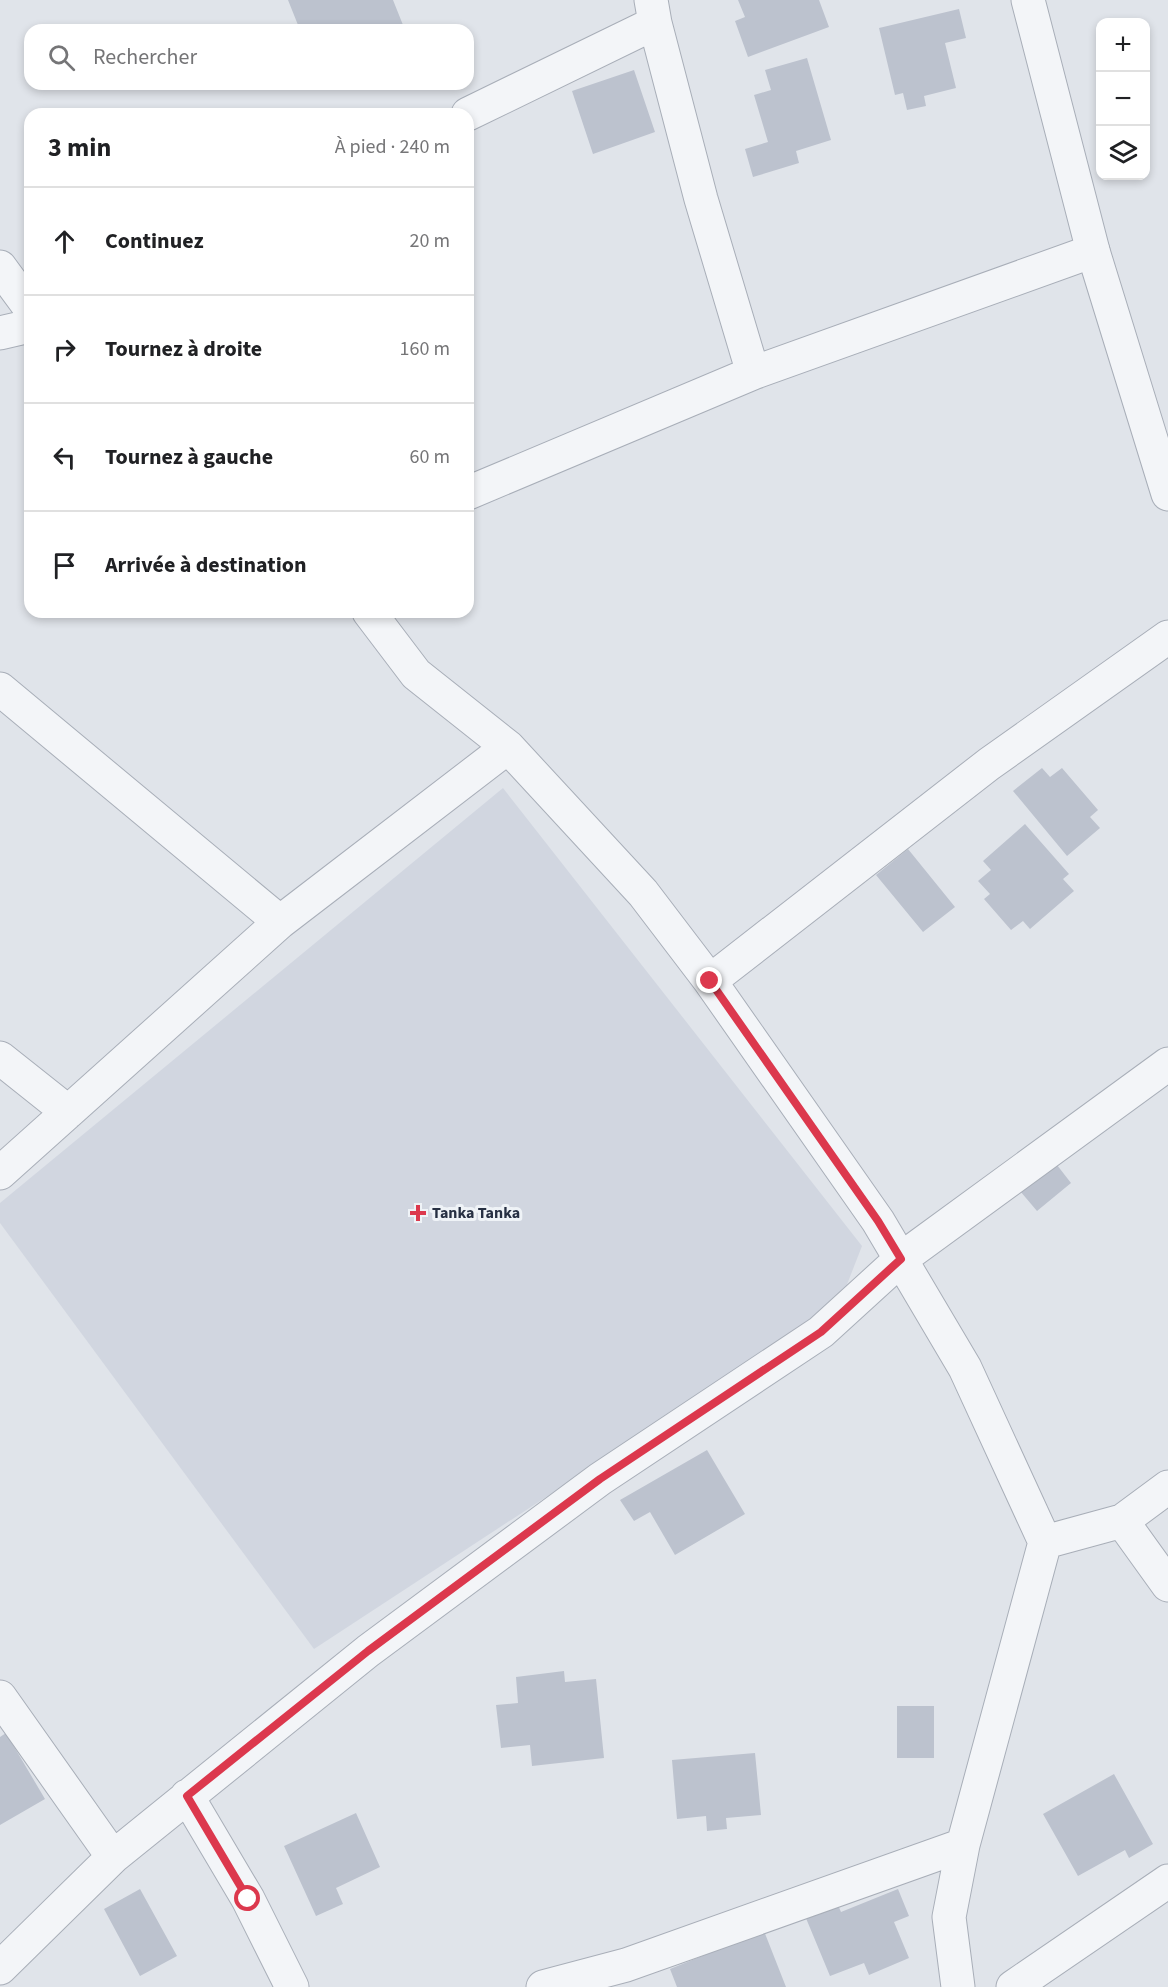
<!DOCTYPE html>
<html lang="fr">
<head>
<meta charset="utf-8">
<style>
	:root { --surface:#fff; --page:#f6f6f6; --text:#202124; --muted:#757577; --line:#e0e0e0 }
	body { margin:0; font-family:"Source Sans 3",sans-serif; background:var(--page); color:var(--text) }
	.controls { position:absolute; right:18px; top:18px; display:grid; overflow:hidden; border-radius:12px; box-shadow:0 3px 9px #0003 }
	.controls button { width:54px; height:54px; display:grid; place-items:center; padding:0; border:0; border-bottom:2px solid var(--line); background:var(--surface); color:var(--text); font:30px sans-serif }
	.stop { position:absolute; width:18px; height:18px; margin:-14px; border:4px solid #dc384d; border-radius:50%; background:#fff }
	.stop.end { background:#dc384d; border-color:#fff; box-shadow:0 2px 6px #0008 }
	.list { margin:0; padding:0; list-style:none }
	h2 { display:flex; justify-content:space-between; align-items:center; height:78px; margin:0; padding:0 24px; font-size:26px }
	h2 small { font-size:20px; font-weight:400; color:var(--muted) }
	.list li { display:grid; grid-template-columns:39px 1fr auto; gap:18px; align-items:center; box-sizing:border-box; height:108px; padding:0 24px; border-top:2px solid var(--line) }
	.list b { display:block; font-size:22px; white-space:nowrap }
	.list em { font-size:20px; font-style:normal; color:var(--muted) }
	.icon { flex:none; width:33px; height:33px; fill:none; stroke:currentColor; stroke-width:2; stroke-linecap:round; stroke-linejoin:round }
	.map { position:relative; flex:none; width:1168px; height:1987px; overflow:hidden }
	.search { position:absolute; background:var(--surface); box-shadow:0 3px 9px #0003; left:24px; top:24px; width:450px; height:66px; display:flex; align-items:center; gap:15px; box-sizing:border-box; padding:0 21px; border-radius:18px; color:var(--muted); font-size:22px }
	.panel { position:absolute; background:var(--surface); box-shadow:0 3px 9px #0003; left:24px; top:108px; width:450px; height:510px; border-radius:18px }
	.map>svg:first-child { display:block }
</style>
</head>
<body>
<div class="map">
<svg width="1168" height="1987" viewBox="0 0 1168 1987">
	<rect width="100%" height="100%" fill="#e0e4ea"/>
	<!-- built -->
	<path fill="#d1d6e0" d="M 503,788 L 862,1246 L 839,1305 L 314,1649 L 0,1223 L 0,1203 Z"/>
	<!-- building -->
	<path fill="#bcc2ce" d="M 288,0 L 393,0 L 405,30 L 300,30 Z
		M 738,0 L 819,0 L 829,27 L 748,57 L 735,21 L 745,17 Z
		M 959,9 L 966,38 L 945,43 L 956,88 L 924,96 L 926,106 L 907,110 L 903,93 L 895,95 L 879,28 Z
		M 807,58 L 831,140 L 796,151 L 799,163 L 753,177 L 745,149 L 768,142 L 754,95 L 771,90 L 765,70 Z
		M 634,70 L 655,132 L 593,154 L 572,91 Z
		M 1042,768 L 1050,777 L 1062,768 L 1098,810 L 1090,817 L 1100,828 L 1067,856 L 1013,791 Z
		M 1025,824 L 1069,874 L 1063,879 L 1074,891 L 1030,929 L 1023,921 L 1011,930 L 984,899 L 990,894 L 978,881 L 991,870 L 983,861 Z
		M 908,849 L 955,907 L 923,932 L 876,875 Z
		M 1050,1156 L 1071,1183 L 1037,1211 L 1015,1185 Z
		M 707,1450 L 745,1514 L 675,1555 L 650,1512 L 634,1521 L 620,1500 Z
		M 564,1671 L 565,1682 L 596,1679 L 604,1758 L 532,1766 L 530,1745 L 501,1748 L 496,1705 L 518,1703 L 516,1677 Z
		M 897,1706 L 934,1706 L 934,1758 L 897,1758 Z
		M 6,1733 L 45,1799 L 0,1825 L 0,1737 Z
		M 755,1753 L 761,1815 L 726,1818 L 727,1829 L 707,1831 L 706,1816 L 677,1819 L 672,1760 Z
		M 1114,1774 L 1153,1844 L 1129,1858 L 1125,1850 L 1078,1876 L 1043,1814 Z
		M 356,1813 L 380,1867 L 336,1888 L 343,1904 L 316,1916 L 284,1846 Z
		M 140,1889 L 177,1956 L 140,1976 L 104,1909 Z
		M 898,1889 L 909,1916 L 894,1922 L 909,1958 L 869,1975 L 864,1963 L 830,1976 L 803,1911 L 835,1898 L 841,1912 Z
		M 764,1931 L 786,1987 L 677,1987 L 670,1969 Z"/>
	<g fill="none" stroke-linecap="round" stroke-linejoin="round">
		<defs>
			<path id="minor" d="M 651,0 L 655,23 L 701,199 L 753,373
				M 468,114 L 655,23
				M 0,267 L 30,308
				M 0,333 L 30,326
				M 468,493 L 753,373 L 1093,251
				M 369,612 L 416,674 L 508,747 L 643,893 L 710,981
				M 0,689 L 280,922
				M 0,1058 L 68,1112
				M 0,1173 L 280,922 L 508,747
				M 1122,1521 L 1168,1585
				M 1045,1542 L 1122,1521 L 1168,1487
				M 0,1697 L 113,1857
				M 187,1796 L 248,1899 L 292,1987
				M 0,1968 L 113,1857 L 368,1651 L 600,1479 L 821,1332 L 901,1259 L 1168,1064
				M 543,1987 L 626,1965 L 963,1845
				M 958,1987 L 949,1917 L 963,1845 L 1045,1542 L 965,1368 L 878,1221 L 710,981 L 989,764 L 1168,637
				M 1013,1987 L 1168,1881"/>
			<path id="tertiary" d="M 1028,0 L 1093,251 L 1168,494"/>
		</defs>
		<!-- minor casing -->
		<use href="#minor" stroke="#a8aeb8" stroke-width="35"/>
		<!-- tertiary casing -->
		<use href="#tertiary" stroke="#a8aeb8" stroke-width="35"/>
		<!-- minor -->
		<use href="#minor" stroke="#f3f5f8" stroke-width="33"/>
		<!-- tertiary -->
		<use href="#tertiary" stroke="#f3f5f8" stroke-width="33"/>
	</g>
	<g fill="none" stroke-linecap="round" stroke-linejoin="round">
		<!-- route -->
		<path stroke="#dc384d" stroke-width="8" d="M 248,1899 L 187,1796 L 368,1651 L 600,1479 L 821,1332 L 901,1259 L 878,1221 L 710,981"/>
	</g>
	<!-- markers -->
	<path fill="#dc384d" stroke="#eff3f7" stroke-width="2" d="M415 1204h6v6h6v6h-6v6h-6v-6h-6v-6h6z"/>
	<g text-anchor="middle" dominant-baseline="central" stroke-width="6" stroke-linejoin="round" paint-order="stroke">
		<!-- poi labels -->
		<g font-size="16" font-weight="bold" fill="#273043" stroke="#eff3f7" text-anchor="start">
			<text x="432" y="1213">Tanka Tanka</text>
		</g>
	</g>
</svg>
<div class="controls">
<button>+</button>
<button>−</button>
<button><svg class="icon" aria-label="layers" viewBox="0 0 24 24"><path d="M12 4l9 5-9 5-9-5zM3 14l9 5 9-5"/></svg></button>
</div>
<div class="stop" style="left:248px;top:1899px"></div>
<div class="stop end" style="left:710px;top:981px"></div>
<div class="search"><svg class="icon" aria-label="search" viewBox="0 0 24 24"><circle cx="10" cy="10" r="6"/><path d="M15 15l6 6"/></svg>Rechercher</div>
<section class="panel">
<h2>3 min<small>À pied · 240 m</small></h2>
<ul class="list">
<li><svg class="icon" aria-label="ahead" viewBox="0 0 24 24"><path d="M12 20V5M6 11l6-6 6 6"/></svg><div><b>Continuez</b></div><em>20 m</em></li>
<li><svg class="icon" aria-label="right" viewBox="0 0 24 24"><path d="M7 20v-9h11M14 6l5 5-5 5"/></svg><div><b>Tournez à droite</b></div><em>160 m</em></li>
<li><svg class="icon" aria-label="left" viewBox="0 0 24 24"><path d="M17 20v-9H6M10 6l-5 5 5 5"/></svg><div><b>Tournez à gauche</b></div><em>60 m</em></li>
<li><svg class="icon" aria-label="arrive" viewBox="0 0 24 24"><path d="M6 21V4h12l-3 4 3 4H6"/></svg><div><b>Arrivée à destination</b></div></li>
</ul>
</section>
</div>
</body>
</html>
